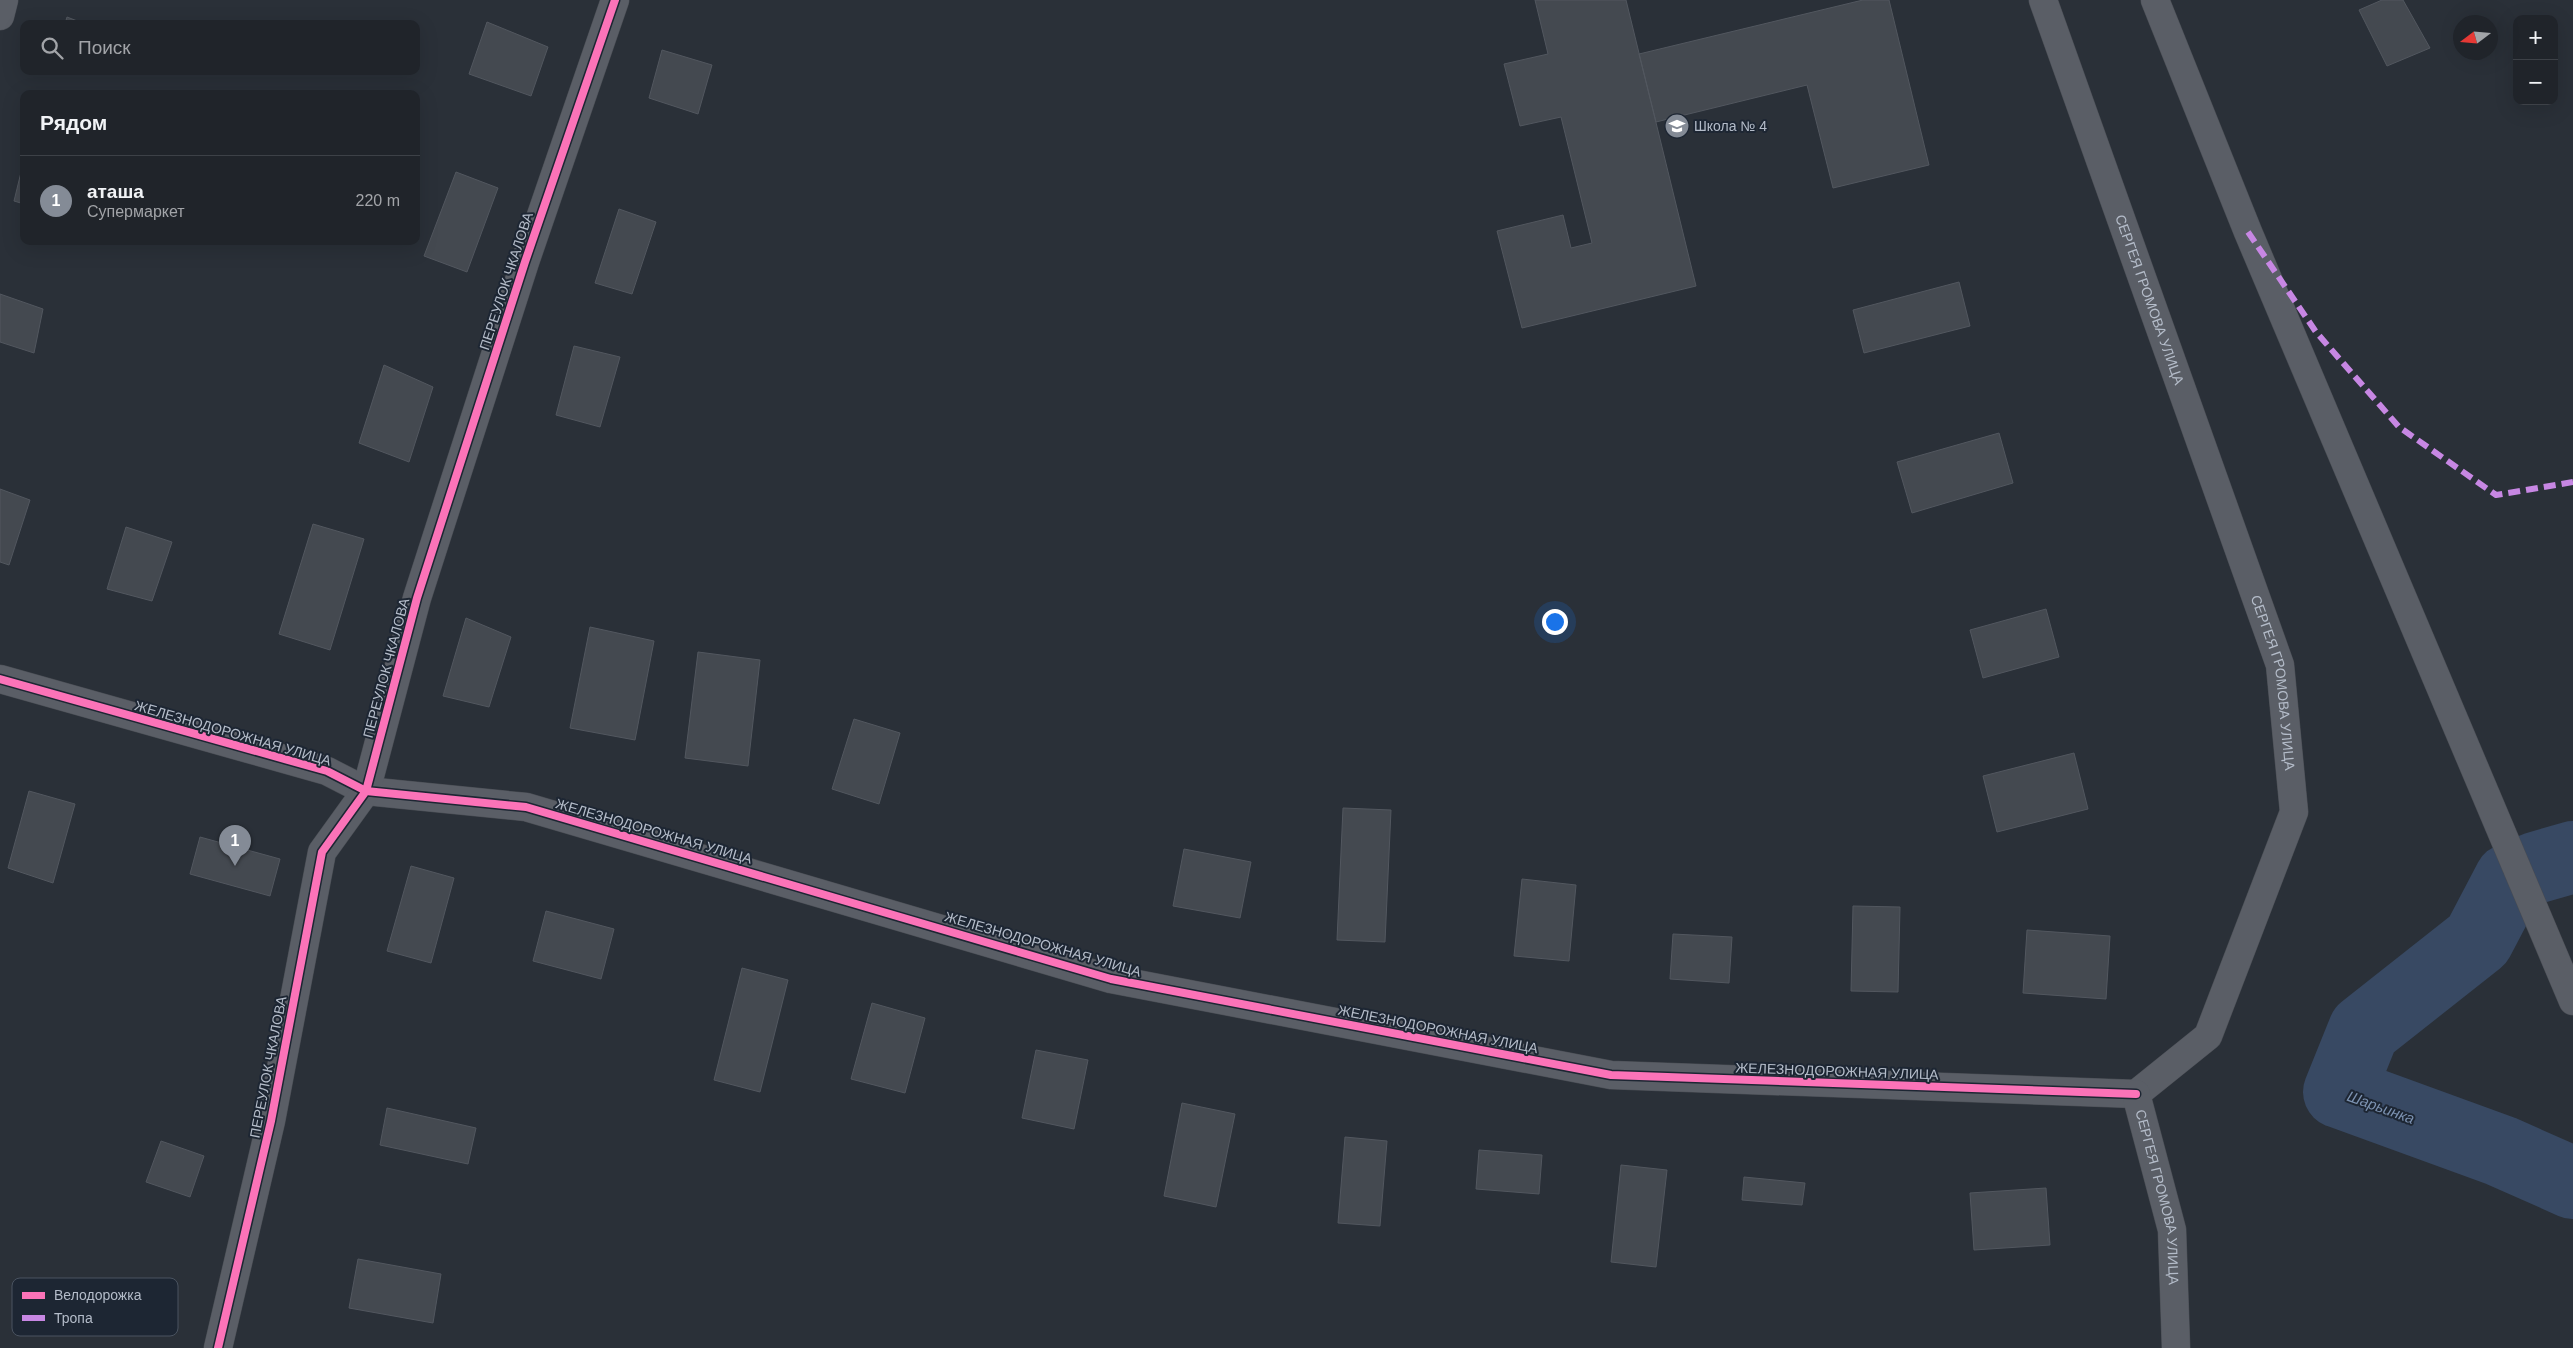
<!DOCTYPE html>
<html lang="ru">
<head>
<meta charset="utf-8">
<style>
	:root { --surface:#20242a; --page:#282c32; --text:#f1f3f6; --muted:#a2a4a8; --line:#3d4147; --accent:#848b96 }
	body { margin:0; font-family:Helvetica,sans-serif; background:var(--page); color:var(--text) }
	.controls { position:absolute; right:15px; top:15px; display:grid; overflow:hidden; border-radius:10px; box-shadow:0 5px 20px #0002 }
	.controls button { width:45px; height:45px; display:grid; place-items:center; padding:0; border:0; border-bottom:1px solid var(--line); background:var(--surface); color:var(--text); font:25px sans-serif }
	.compass { position:absolute; left:2453px; top:15px; width:45px; height:45px; border-radius:50%; background:var(--surface); box-shadow:0 5px 20px #0002; rotate:254deg }
	.you { position:absolute; left:1554px; top:621px; width:18px; height:18px; margin:-12px; border:4px solid #fff; border-radius:50%; background:#1a73e8; box-shadow:0 0 0 8px #1a73e833 }
	.badge { display:grid; place-items:center; width:32px; height:32px; border-radius:50%; background:var(--accent); color:#fff; font-size:16px; font-weight:700 }
	.pin { position:absolute; translate:-50% -41px; filter:drop-shadow(0 1px 2px #0008) }
	.pin::after { content:''; position:absolute; top:26px; width:18px; height:15px; background:inherit; clip-path:polygon(0 0,100% 0,50% 100%) }
	.list { margin:0; padding:0; list-style:none }
	h2 { display:flex; justify-content:space-between; align-items:center; height:65px; margin:0; padding:0 20px; font-size:21px }
	h2 small { font-size:16px; font-weight:400; color:var(--muted) }
	.list li { display:grid; grid-template-columns:32px 1fr auto; gap:15px; align-items:center; box-sizing:border-box; height:90px; padding:0 20px; border-top:1px solid var(--line) }
	.list b { display:block; font-size:19px; white-space:nowrap }
	.list p { margin:0; font-size:16px; white-space:nowrap; color:var(--muted) }
	.list em { font-size:16px; font-style:normal; color:var(--muted) }
	.icon { flex:none; width:28px; height:28px; fill:none; stroke:currentColor; stroke-width:2; stroke-linecap:round; stroke-linejoin:round }
	.map { position:relative; flex:none; width:2573px; height:1348px; overflow:hidden }
	.search { position:absolute; background:var(--surface); box-shadow:0 5px 20px #0002; left:20px; top:20px; width:400px; height:55px; display:flex; align-items:center; gap:12px; box-sizing:border-box; padding:0 18px; border-radius:10px; color:var(--muted); font-size:19px }
	.panel { position:absolute; background:var(--surface); box-shadow:0 5px 20px #0002; left:20px; top:90px; width:400px; height:155px; border-radius:10px }
	.map>svg:first-child { display:block }
</style>
</head>
<body>
<div class="map">
<svg width="2573" height="1348" viewBox="0 0 2573 1348">
	<rect width="100%" height="100%" fill="#2a3038"/>
	<g fill="none" stroke-linecap="round" stroke-linejoin="round">
		<!-- river -->
		<path stroke="#384963" stroke-width="72" d="M 2535,868 L 2573,857
			M 2510,879 L 2478,940 L 2364,1030 L 2339,1092 L 2501,1151 L 2573,1183"/>
	</g>
	<!-- building -->
	<path fill="#444950" stroke="#52575f" d="M 1535,0 L 1626,0 L 1696,286 L 1522,328 L 1497,231 L 1563,215 L 1571,248 L 1592,243 L 1561,117 L 1520,126 L 1504,64 L 1548,54 Z
		M 1863,0 L 1889,0 L 1929,165 L 1833,188 L 1807,85 L 1656,122 L 1639,54 Z
		M 2382,0 L 2403,0 L 2430,48 L 2387,66 L 2359,10 Z
		M 67,17 L 85,24 L 65,24 Z
		M 487,22 L 548,47 L 531,96 L 469,74 Z
		M 662,50 L 712,65 L 698,114 L 649,98 Z
		M 24,160 L 24,204 L 14,201 Z
		M 456,172 L 498,188 L 467,272 L 424,256 Z
		M 619,209 L 656,222 L 632,294 L 595,283 Z
		M 1959,282 L 1970,326 L 1864,353 L 1853,310 Z
		M 0,294 L 43,309 L 34,353 L 0,342 Z
		M 574,346 L 620,357 L 600,427 L 556,415 Z
		M 384,365 L 433,387 L 409,462 L 359,443 Z
		M 1999,433 L 2013,483 L 1912,513 L 1897,462 Z
		M 0,489 L 30,500 L 9,565 L 0,562 Z
		M 313,524 L 364,539 L 330,650 L 279,634 Z
		M 126,527 L 172,542 L 152,601 L 107,589 Z
		M 2046,609 L 2059,657 L 1983,678 L 1970,630 Z
		M 466,618 L 511,637 L 489,707 L 443,696 Z
		M 590,627 L 654,641 L 635,740 L 570,728 Z
		M 698,652 L 760,660 L 748,766 L 685,758 Z
		M 854,719 L 900,733 L 879,804 L 832,789 Z
		M 2074,753 L 2088,809 L 1997,832 L 1983,776 Z
		M 29,791 L 75,804 L 53,883 L 8,868 Z
		M 1343,808 L 1391,810 L 1385,942 L 1337,940 Z
		M 200,837 L 280,859 L 270,896 L 190,874 Z
		M 1184,849 L 1251,862 L 1240,918 L 1173,906 Z
		M 411,866 L 454,878 L 431,963 L 387,951 Z
		M 1522,879 L 1576,885 L 1569,961 L 1514,956 Z
		M 1853,906 L 1900,907 L 1898,992 L 1851,991 Z
		M 546,911 L 614,929 L 601,979 L 533,961 Z
		M 2027,930 L 2110,936 L 2106,999 L 2023,993 Z
		M 1673,934 L 1732,937 L 1729,983 L 1670,979 Z
		M 742,968 L 788,980 L 760,1092 L 714,1080 Z
		M 872,1003 L 925,1018 L 905,1093 L 851,1079 Z
		M 1036,1050 L 1088,1060 L 1074,1129 L 1022,1118 Z
		M 1182,1103 L 1235,1114 L 1216,1207 L 1164,1196 Z
		M 387,1108 L 476,1128 L 468,1164 L 380,1145 Z
		M 1345,1137 L 1387,1141 L 1380,1226 L 1338,1223 Z
		M 161,1141 L 204,1156 L 190,1197 L 146,1182 Z
		M 1479,1150 L 1542,1155 L 1539,1194 L 1476,1189 Z
		M 1621,1165 L 1667,1170 L 1656,1267 L 1611,1262 Z
		M 1744,1177 L 1805,1183 L 1802,1205 L 1742,1200 Z
		M 2046,1188 L 2050,1245 L 1974,1250 L 1970,1193 Z
		M 358,1259 L 441,1274 L 433,1323 L 349,1308 Z"/>
	<g fill="none" stroke-linecap="round" stroke-linejoin="round">
		<defs>
			<g id="minor">
				<path id="s1" d="M 2043,0 L 2280,665 L 2294,812 L 2208,1036 L 2136,1094"/>
				<path d="M 2155,0 L 2248,232 L 2573,1001"/>
				<path d="M 0,16 L 4,0"/>
				<path d="M 0,679 L 327,771 L 366,791 L 526,807 L 1111,979 L 1611,1075 L 2136,1094"/>
				<path id="s2" d="M 2136,1094 L 2172,1230 L 2176,1348"/>
				<path d="M 218,1348 L 271,1121 L 322,852 L 366,791 L 417,598 L 525,262 L 615,0"/>
			</g>
		</defs>
		<!-- minor casing -->
		<use href="#minor" stroke="#484c53" stroke-width="29"/>
		<!-- minor -->
		<use href="#minor" stroke="#5a5e66" stroke-width="28"/>
		<!-- quiet -->
		<path stroke="#c787e3" stroke-width="6" stroke-dasharray="12 6" stroke-linecap="butt" d="M 2248,232 L 2316,332 L 2399,427 L 2496,495 L 2573,482"/>
		<defs>
			<path id="cycleway" d="M 0,679 L 327,771 L 366,791 L 526,807 L 1111,979 L 1611,1075 L 2136,1094
				M 218,1348 L 271,1121 L 322,852 L 366,791 L 417,598 L 525,262 L 615,0"/>
		</defs>
		<!-- cycleway casing -->
		<use href="#cycleway" stroke="#1d2633" stroke-width="11"/>
		<!-- cycleway -->
		<use href="#cycleway" stroke="#fb73b8" stroke-width="8"/>
	</g>
	<!-- icons -->
	<defs>
		<symbol id="school-disc" viewBox="-11 -11 22 22"><circle r="9.5" fill="#848b96" stroke="#1d2633"/><path d="M0-5L7-2L0 1L-7-2ZM-4 1L0 2.5L4 1V4Q0 6-4 4Z" fill="#fff"/></symbol>
	</defs>
	<g fill-rule="evenodd">
		<use href="#school-disc" x="1663" y="112" width="28" height="28"/>
	</g>
	<g text-anchor="middle" dominant-baseline="central" stroke-width="4" stroke-linejoin="round" paint-order="stroke">
		<!-- poi labels -->
		<g font-size="14" fill="#b4bcc9" stroke="#1d2633" text-anchor="start">
			<text x="1694" y="126">Школа № 4</text>
		</g>
		<!-- street labels -->
		<g font-size="14" fill="#b4bcc9" stroke="#1d2633">
			<text transform="translate(506 281) rotate(-72)">ПЕРЕУЛОК ЧКАЛОВА</text>
			<text stroke="none"><textPath href="#s1" startOffset="318">СЕРГЕЯ ГРОМОВА УЛИЦА</textPath></text>
			<text transform="translate(386 668) rotate(-75)">ПЕРЕУЛОК ЧКАЛОВА</text>
			<text stroke="none"><textPath href="#s1" startOffset="722">СЕРГЕЯ ГРОМОВА УЛИЦА</textPath></text>
			<text transform="translate(233 733) rotate(16)">ЖЕЛЕЗНОДОРОЖНАЯ УЛИЦА</text>
			<text transform="translate(654 831) rotate(16)">ЖЕЛЕЗНОДОРОЖНАЯ УЛИЦА</text>
			<text transform="translate(1043 944) rotate(16)">ЖЕЛЕЗНОДОРОЖНАЯ УЛИЦА</text>
			<text transform="translate(1438 1029) rotate(11)">ЖЕЛЕЗНОДОРОЖНАЯ УЛИЦА</text>
			<text transform="translate(268 1067) rotate(-79)">ПЕРЕУЛОК ЧКАЛОВА</text>
			<text transform="translate(1837 1071) rotate(2)">ЖЕЛЕЗНОДОРОЖНАЯ УЛИЦА</text>
			<text stroke="none"><textPath href="#s2" startOffset="106">СЕРГЕЯ ГРОМОВА УЛИЦА</textPath></text>
		</g>
		<!-- water labels -->
		<g font-size="15" font-style="italic" fill="#7c92b1" stroke="#1d2633">
			<text transform="translate(2381 1107) rotate(20)">Шарьинка</text>
		</g>
	</g>
	<!-- legend -->
	<rect x="12" y="1278" width="166" height="58" rx="8" fill="#1d2633" stroke="#4a5360" stroke-width="1"/>
	<rect x="22" y="1292" width="23" height="7" fill="#fb73b8"/>
	<rect x="22" y="1315" width="23" height="6" fill="#c787e3"/>
	<g font-size="14" fill="#b4bcc9">
		<text x="54" y="1300">Велодорожка</text>
		<text x="54" y="1323">Тропа</text>
	</g>
</svg>
<div class="controls">
<button>+</button>
<button>−</button>
</div>
<svg class="compass" viewBox="-18 -18 36 36"><path d="M0-13l5 13h-10z" fill="#e53935"/><path d="M0 13l5-13h-10z" fill="#a2a4a8"/></svg>
<div class="you"></div>
<div class="pin badge" style="left:235px;top:866px">1</div>
<div class="search"><svg class="icon" aria-label="search" viewBox="0 0 24 24"><circle cx="10" cy="10" r="6"/><path d="M15 15l6 6"/></svg>Поиск</div>
<section class="panel">
<h2>Рядом<small></small></h2>
<ul class="list">
<li><span class="badge">1</span><div><b>аташа</b><p>Супермаркет</p></div><em>220 m</em></li>
</ul>
</section>
</div>
</body>
</html>
